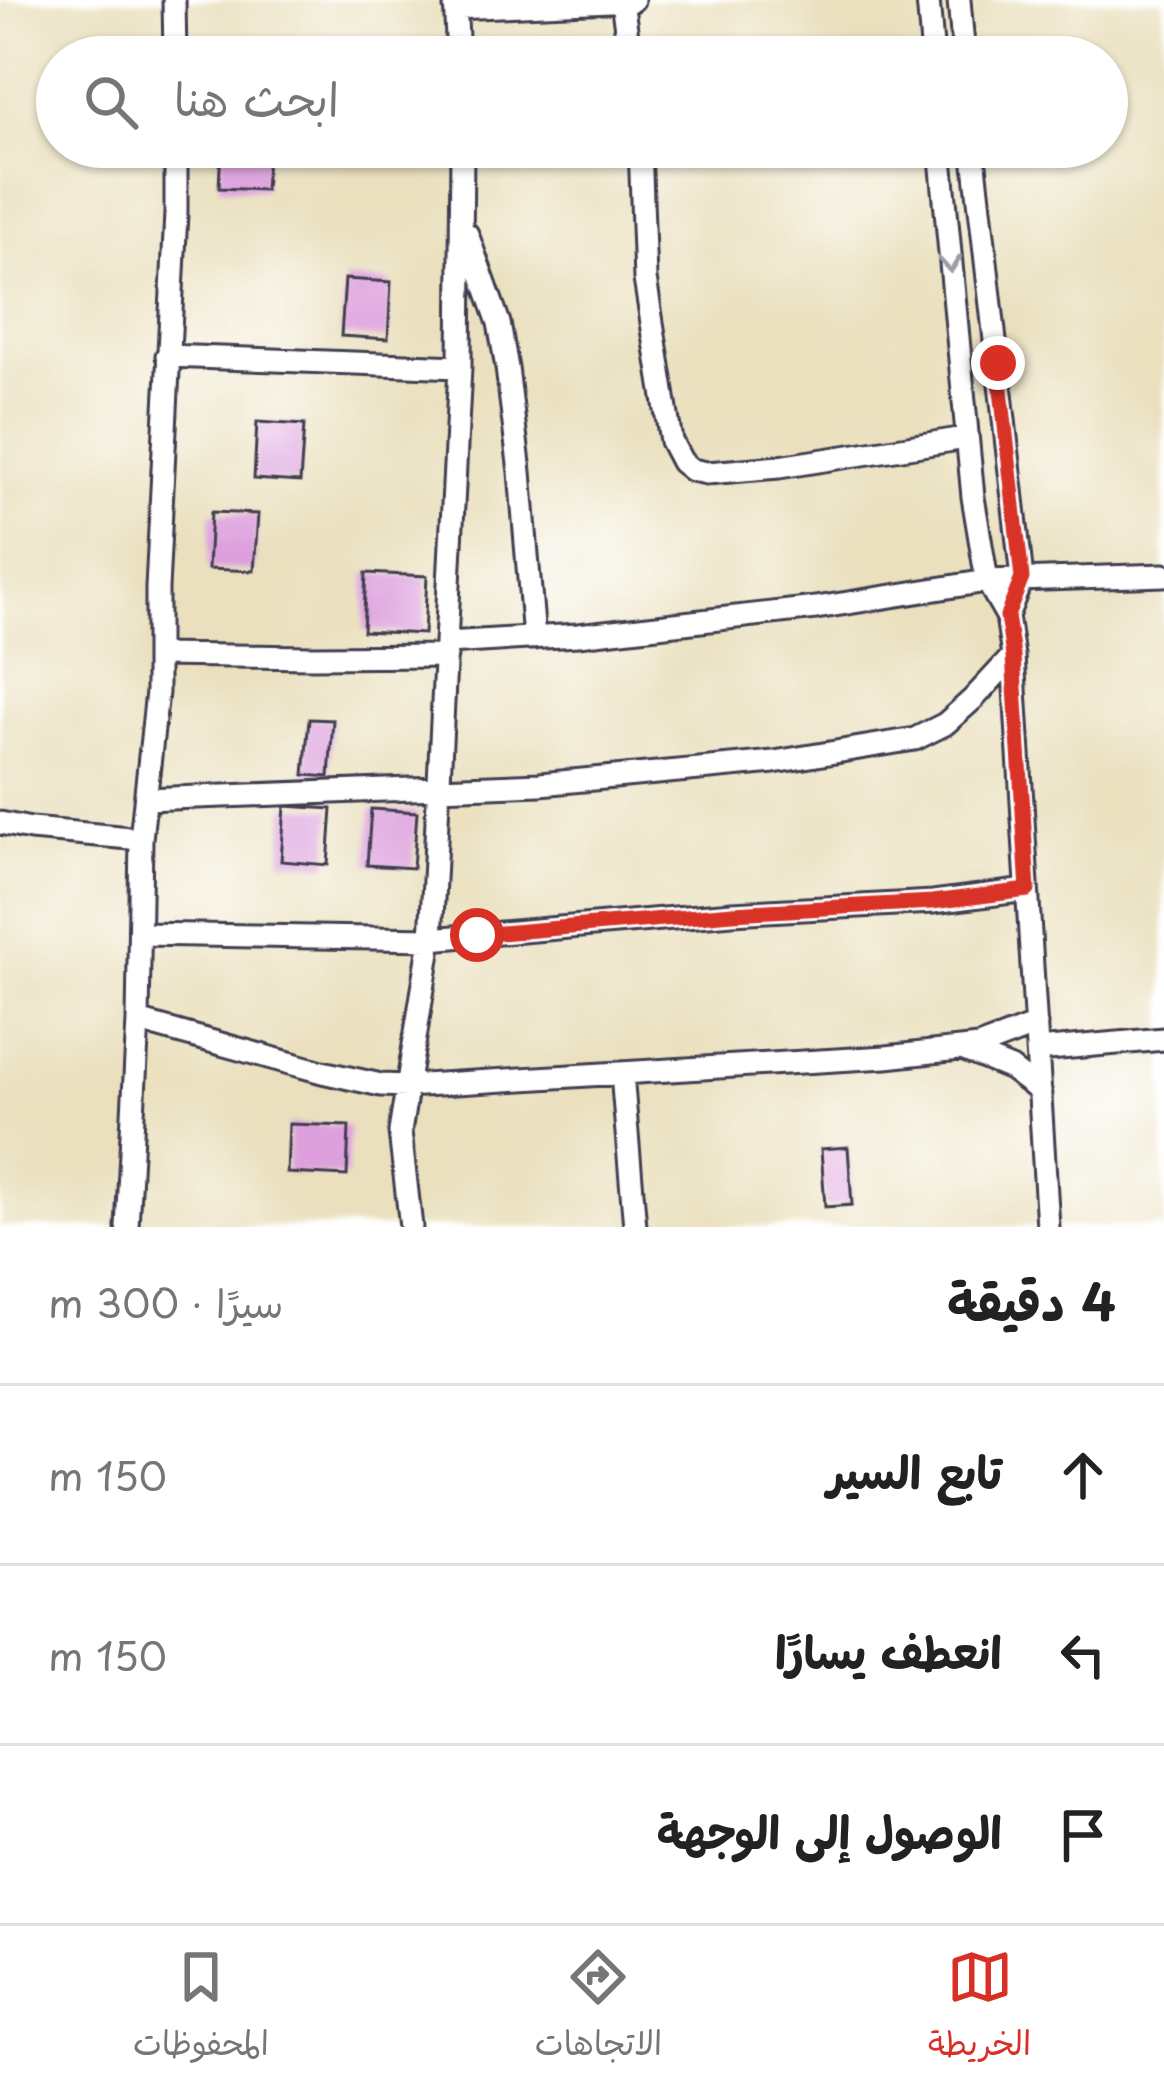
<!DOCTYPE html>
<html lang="ar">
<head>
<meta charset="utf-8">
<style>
	:root { --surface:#fff; --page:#f2f2f2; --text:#222; --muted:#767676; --line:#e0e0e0; --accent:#d93025 }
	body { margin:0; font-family:"Playpen Sans","Playpen Sans Arabic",sans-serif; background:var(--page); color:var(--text); direction:rtl }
	.stop { position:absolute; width:36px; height:36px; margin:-27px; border:9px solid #d93025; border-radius:50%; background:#fff }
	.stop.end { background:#d93025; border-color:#fff; box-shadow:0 3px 12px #0008 }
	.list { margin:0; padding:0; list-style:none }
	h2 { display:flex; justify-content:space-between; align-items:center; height:156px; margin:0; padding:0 48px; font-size:51px }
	h2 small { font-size:39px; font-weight:400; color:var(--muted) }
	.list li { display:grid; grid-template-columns:78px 1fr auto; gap:36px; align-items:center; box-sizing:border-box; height:180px; padding:0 48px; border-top:3px solid var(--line) }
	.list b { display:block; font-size:45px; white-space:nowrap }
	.list em { font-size:39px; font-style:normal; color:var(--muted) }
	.icon { flex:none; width:66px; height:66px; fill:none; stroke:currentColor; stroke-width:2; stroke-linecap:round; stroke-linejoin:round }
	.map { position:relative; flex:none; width:1164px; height:1227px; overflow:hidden; direction:ltr }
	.search { position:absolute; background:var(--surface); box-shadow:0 3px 9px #0004; left:36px; right:36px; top:36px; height:132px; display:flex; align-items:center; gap:30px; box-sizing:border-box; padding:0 42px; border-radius:66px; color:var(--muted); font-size:45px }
	.sheet { height:696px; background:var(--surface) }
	nav { display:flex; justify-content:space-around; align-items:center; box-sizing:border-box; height:168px; border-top:3px solid var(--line); background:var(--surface); font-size:33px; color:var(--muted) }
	nav a { display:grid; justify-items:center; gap:6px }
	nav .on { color:var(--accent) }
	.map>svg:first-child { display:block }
</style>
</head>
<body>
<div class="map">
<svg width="1164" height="1227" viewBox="0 0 1164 1227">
	<rect width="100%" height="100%" fill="#fff"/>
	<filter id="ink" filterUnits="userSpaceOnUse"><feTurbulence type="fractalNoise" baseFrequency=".00833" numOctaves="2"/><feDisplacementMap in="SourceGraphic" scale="24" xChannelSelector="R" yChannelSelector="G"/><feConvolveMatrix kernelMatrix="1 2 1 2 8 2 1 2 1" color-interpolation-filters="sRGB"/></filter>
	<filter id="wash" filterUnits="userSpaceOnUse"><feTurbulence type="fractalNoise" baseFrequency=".004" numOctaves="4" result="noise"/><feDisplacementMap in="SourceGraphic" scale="48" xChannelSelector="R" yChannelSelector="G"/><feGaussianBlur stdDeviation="2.7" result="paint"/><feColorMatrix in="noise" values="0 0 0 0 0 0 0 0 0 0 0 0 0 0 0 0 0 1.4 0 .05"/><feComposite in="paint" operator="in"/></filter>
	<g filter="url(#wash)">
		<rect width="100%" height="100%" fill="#eae0be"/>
		<g id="blocks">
			<!-- building -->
			<path fill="#dda0dd" d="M 221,147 L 268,147 L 265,190 L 219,188 Z
				M 345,279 L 391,282 L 388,339 L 341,336 Z
				M 257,422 L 304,425 L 300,482 L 254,479 Z
				M 211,512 L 258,514 L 254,571 L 208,569 Z
				M 366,573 L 427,576 L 424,634 L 363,631 Z
				M 309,719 L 333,720 L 329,777 L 304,775 Z
				M 285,806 L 332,809 L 328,865 L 281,861 Z
				M 371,809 L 417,812 L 413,868 L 367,865 Z
				M 289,1124 L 349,1126 L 347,1176 L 287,1173 Z
				M 848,1147 L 852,1205 L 825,1207 L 821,1149 Z"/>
		</g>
	</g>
	<g filter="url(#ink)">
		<use href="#blocks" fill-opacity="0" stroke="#403e4f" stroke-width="3"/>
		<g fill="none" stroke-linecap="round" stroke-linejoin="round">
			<defs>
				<path id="street" d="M 174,0 L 175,57
					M 455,0 L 458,57
					M 928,0 L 933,57
					M 959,0 L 964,57
					M 622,1 L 630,57
					M 455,8 L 633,0
					M 640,147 L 645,279 L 671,441 L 682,462 L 692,470 L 707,473 L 779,467 L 966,438
					M 940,147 L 973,497 L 987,581 L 1007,616 L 1013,656 L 1048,1227
					M 973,147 L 1022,578 L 1007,616
					M 467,234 L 499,323 L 507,368 L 520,472 L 534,638
					M 167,356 L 460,367
					M 447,643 L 578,635 L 816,608 L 987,581 L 1164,575
					M 157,655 L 311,657 L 446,656
					M 146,799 L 540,784 L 774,762 L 915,739 L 945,724 L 973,699 L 1013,656
					M 0,823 L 31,829 L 141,839
					M 140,934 L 431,939 L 732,913 L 933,902 L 1027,890
					M 138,1021 L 322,1072 L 381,1085 L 406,1086 L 886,1057 L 978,1047 L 1036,1025
					M 962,1049 L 1011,1069 L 1040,1091
					M 1037,1050 L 1164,1039
					M 622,1074 L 635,1227
					M 127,1227 L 138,1021 L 141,839 L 157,692 L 157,588 L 176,213 L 176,147
					M 411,1227 L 400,1132 L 431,939 L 460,367 L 462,147"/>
			</defs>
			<!-- street casing -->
			<use href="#street" stroke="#403e4f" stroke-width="27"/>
			<!-- street -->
			<use href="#street" stroke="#fff" stroke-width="21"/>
		</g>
		<!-- one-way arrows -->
		<defs><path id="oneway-chevron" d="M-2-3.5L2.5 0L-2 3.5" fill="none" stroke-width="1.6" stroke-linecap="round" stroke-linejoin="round" transform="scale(3)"/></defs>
		<use stroke="#9c9ca7" href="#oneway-chevron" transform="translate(950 264) rotate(85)"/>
	</g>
	<g fill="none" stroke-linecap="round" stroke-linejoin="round" filter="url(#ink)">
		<!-- route -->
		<path stroke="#d93025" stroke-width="15" d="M 477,935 L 733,913 L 932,902 L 1028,890 L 1013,656 L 1007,616 L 1022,578 L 998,363"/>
	</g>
</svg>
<div class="stop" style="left:477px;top:935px"></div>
<div class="stop end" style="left:998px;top:363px"></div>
<div class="search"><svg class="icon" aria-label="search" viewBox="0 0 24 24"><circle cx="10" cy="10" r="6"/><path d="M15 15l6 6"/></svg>ابحث هنا</div>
</div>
<section class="sheet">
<h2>4 دقيقة<small>سيرًا · 300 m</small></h2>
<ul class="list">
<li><svg class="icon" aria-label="ahead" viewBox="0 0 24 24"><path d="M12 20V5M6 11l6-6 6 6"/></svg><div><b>تابع السير</b></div><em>150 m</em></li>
<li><svg class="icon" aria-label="left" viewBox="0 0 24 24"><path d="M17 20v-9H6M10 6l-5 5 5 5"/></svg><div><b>انعطف يسارًا</b></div><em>150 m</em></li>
<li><svg class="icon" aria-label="arrive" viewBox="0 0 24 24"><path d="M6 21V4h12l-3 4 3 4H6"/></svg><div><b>الوصول إلى الوجهة</b></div></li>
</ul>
</section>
<nav>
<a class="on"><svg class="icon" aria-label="map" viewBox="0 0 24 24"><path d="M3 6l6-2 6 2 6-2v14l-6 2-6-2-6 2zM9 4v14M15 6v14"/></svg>الخريطة</a>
<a><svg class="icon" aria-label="directions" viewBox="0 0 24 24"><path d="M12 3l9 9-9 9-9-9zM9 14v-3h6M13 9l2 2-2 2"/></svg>الاتجاهات</a>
<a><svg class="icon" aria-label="saved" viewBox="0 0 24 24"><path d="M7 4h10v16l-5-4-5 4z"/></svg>المحفوظات</a>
</nav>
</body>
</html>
